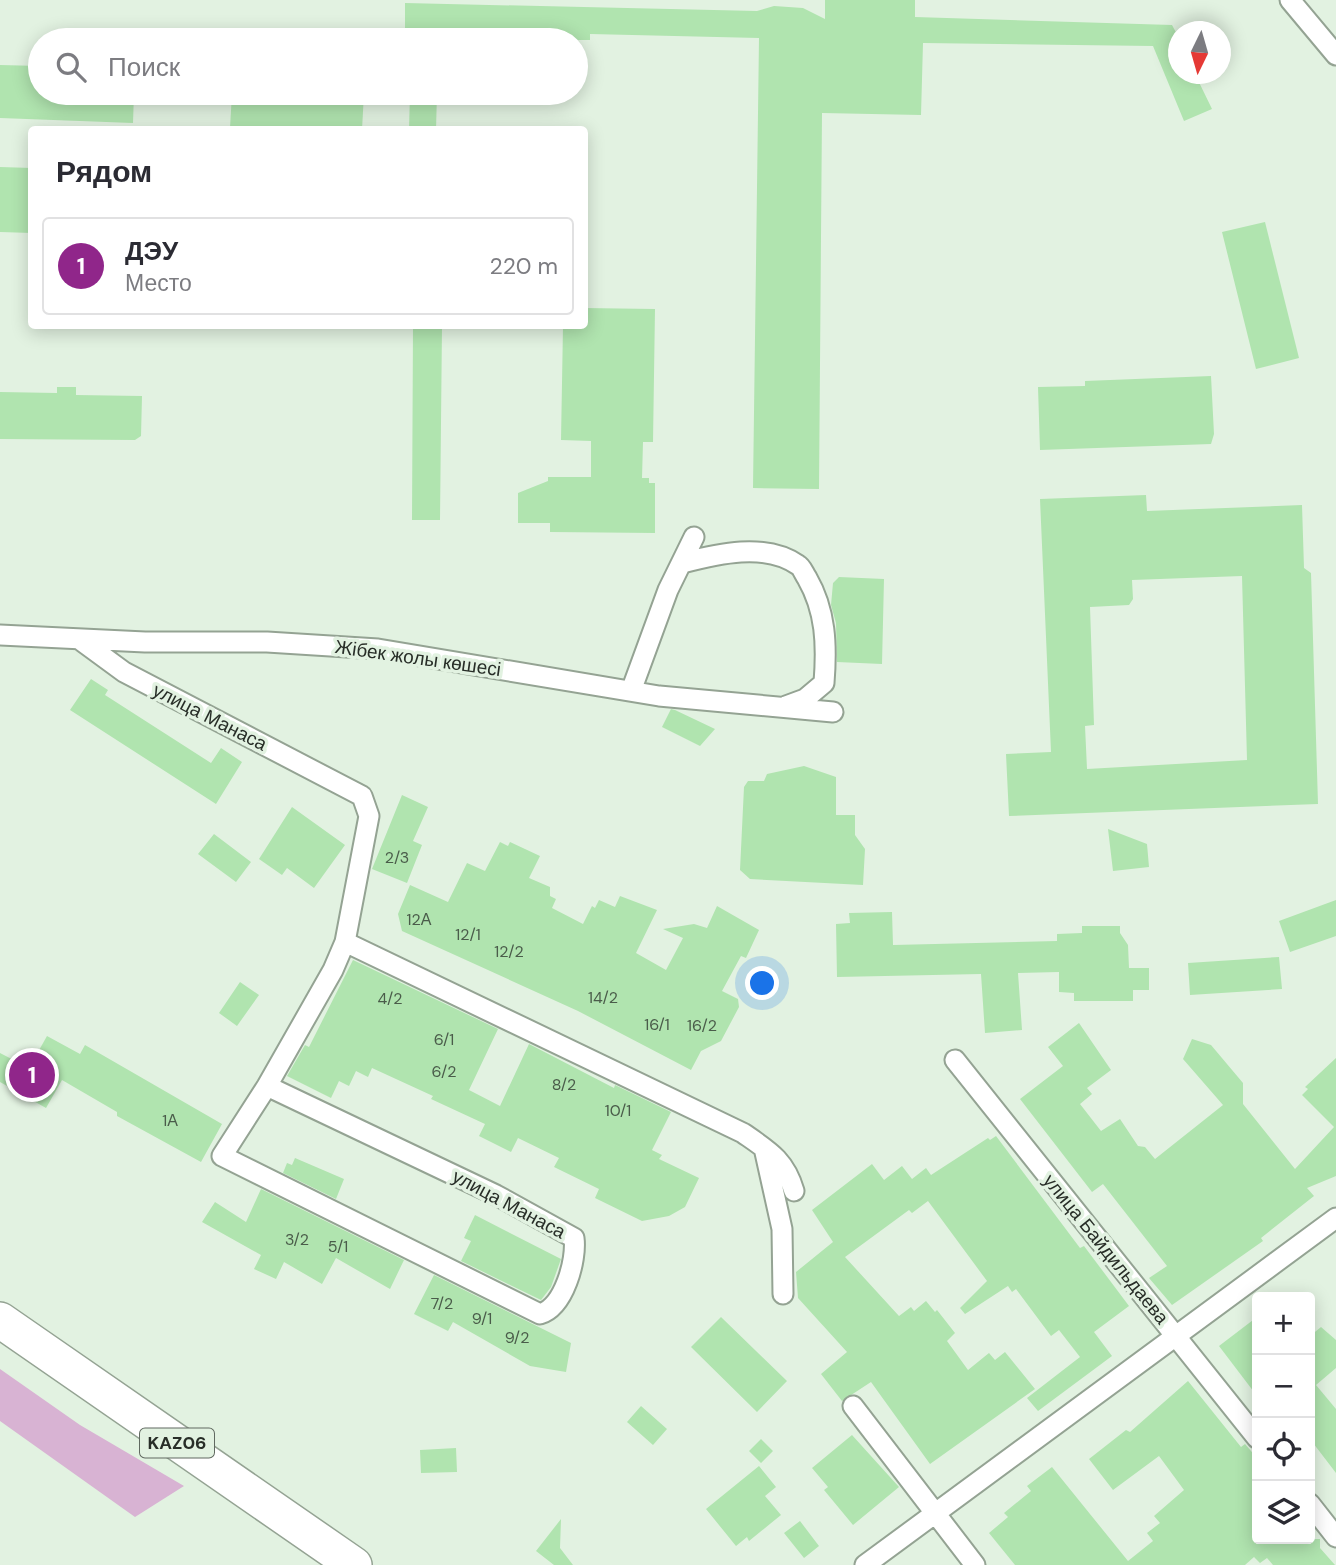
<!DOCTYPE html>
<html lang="ru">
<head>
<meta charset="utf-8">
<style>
	:root { --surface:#fff; --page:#f2f2f3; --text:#2b2b33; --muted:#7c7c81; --line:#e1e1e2; --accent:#90268a }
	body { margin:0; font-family:"DM Sans",sans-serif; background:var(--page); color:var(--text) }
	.controls { position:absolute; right:21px; bottom:21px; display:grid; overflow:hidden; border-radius:7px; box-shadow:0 4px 18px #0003 }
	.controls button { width:63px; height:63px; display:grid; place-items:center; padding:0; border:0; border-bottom:2px solid var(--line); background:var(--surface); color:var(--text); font:35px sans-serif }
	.compass { position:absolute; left:1168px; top:21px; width:63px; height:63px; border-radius:50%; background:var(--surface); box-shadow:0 4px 18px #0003; rotate:185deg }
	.you { position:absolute; left:763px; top:984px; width:24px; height:24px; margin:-18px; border:5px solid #fff; border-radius:50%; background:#1a73e8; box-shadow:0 0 0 10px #1a73e833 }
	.badge { display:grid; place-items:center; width:46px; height:46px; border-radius:50%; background:var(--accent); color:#fff; font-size:23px; font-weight:700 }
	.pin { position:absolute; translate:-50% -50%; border:4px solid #fff; box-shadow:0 2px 7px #0006 }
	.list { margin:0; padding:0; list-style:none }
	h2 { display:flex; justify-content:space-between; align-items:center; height:91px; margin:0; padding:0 28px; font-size:30px }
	h2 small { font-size:23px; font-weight:400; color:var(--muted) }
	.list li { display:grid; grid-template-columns:46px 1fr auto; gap:21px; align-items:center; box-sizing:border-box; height:98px; margin:0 14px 14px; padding:0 14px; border:2px solid var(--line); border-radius:7px }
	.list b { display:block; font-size:26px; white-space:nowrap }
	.list p { margin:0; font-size:23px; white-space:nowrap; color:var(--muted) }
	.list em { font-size:23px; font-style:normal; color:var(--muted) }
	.icon { flex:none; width:38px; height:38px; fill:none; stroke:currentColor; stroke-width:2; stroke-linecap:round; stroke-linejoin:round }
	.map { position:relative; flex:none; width:1336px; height:1565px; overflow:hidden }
	.search { position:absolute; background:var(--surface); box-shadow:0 4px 18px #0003; left:28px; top:28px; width:560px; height:77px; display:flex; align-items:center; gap:18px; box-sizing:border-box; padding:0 24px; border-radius:38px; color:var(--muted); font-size:26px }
	.panel { position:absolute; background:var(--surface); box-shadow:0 4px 18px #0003; left:28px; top:126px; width:560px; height:203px; border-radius:7px }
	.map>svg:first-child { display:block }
</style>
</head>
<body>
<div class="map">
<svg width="1336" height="1565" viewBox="0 0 1336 1565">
	<rect width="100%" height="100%" fill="#e2f2e1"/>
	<!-- green -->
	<path fill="#d8b3d3" d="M 0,1369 L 80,1425 L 184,1486 L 135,1517 L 0,1421 Z"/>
	<!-- building -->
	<path fill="#b0e4af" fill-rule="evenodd" d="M 825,0 L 915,0 L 915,17 L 1172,25 L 1179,38 L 1179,74 L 1195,74 L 1212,109 L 1184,121 L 1153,46 L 923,43 L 921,115 L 822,113 L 819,489 L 753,488 L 759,38 L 590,34 L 590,40 L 567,40 L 567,32 L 465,30 L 438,31 L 437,40 L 411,40 L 411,28 L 405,28 L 405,3 L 757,11 L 774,6 L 803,8 L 825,19 Z
		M 0,65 L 40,66 L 40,93 L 134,93 L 133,123 L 0,118 Z
		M 232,93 L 364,93 L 362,130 L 230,128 Z
		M 410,93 L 437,93 L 436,130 L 409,130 Z
		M 0,167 L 32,168 L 32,233 L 0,232 Z
		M 1265,222 L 1299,358 L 1256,369 L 1222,232 Z
		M 584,308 L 655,309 L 653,442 L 643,442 L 642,478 L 649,478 L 649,483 L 655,483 L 655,533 L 550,532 L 550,523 L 518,523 L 518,493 L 548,481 L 548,477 L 591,477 L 591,441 L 561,440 L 563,326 L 584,326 Z
		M 413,326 L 442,326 L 440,520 L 412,520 Z
		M 1211,376 L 1214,434 L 1211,444 L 1040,450 L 1038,387 L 1085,386 L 1085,381 Z
		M 57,387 L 76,387 L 76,395 L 142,396 L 141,436 L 135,440 L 0,439 L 0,392 L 57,393 Z
		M 1146,495 L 1147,511 L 1302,505 L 1304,568 L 1311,573 L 1318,804 L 1009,816 L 1006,754 L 1051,752 L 1040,499 ZM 1242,576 L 1247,760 L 1087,769 L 1085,726 L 1094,725 L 1090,607 L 1129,605 L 1133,599 L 1132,580 Z
		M 839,577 L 884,579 L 882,664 L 837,662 L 836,623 L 831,605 L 833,583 Z
		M 91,679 L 108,690 L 105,695 L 211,763 L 221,748 L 242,762 L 216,804 L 70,710 Z
		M 671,709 L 675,710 L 715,729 L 700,746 L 662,727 Z
		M 804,766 L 836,777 L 836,815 L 855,815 L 855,835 L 865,849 L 863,885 L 750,879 L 740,870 L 744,787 L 748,781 L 764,781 L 767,774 Z
		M 402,795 L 428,807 L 413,841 L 422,845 L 407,883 L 372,869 Z
		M 292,807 L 345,845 L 314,888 L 287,868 L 282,875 L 259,859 Z
		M 1108,829 L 1147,844 L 1149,867 L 1113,871 Z
		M 214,834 L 251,862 L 236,882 L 198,854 Z
		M 500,842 L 508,846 L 510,842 L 540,856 L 529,878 L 550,887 L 550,896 L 556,899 L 552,908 L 583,924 L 592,906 L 595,908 L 599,900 L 615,907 L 620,896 L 657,910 L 636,953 L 666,970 L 683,938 L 663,929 L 694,924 L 707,928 L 717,906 L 759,930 L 746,958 L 741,956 L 722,991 L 738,999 L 739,1007 L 721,1041 L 701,1051 L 691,1070 L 578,1011 L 402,931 L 398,914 L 410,885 L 448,902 L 467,863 L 485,871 Z
		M 1336,900 L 1336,936 L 1290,952 L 1279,921 Z
		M 892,912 L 893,945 L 1057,941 L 1057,934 L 1082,933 L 1082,926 L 1120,926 L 1120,933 L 1128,945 L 1129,968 L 1149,968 L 1149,990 L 1133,990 L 1133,1001 L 1074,1001 L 1074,993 L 1059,992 L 1059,972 L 1018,973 L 1022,1030 L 985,1033 L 981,974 L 837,977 L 836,924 L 850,923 L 849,913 Z
		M 1279,957 L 1282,989 L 1190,995 L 1188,963 Z
		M 353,960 L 498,1029 L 469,1090 L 500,1106 L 529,1044 L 614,1088 L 615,1085 L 671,1112 L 652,1150 L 662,1155 L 659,1159 L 699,1178 L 685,1207 L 669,1216 L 642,1221 L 595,1198 L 599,1189 L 554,1167 L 559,1158 L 518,1138 L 511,1152 L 479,1136 L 485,1124 L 431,1099 L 433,1096 L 372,1068 L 368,1077 L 356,1071 L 349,1086 L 339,1081 L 331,1098 L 287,1076 L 305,1045 L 309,1047 Z
		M 240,982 L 259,995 L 237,1026 L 219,1013 Z
		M 1079,1023 L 1111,1070 L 1087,1088 L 1092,1094 L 1080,1104 L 1101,1131 L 1120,1119 L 1138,1146 L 1145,1147 L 1155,1159 L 1223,1105 L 1183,1059 L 1192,1039 L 1211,1045 L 1243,1083 L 1243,1104 L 1295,1169 L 1334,1127 L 1302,1095 L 1308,1089 L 1305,1087 L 1336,1058 L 1336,1176 L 1307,1188 L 1314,1196 L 1261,1238 L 1263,1241 L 1172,1305 L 1149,1278 L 1167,1266 L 1103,1184 L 1092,1192 L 1020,1099 L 1063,1066 L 1048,1047 Z
		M 47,1036 L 80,1054 L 85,1045 L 222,1124 L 201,1162 L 117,1116 L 117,1112 L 62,1080 L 46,1108 L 0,1082 L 0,1053 L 29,1068 Z
		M 996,1136 L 1080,1248 L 1084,1246 L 1129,1306 L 1094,1332 L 1112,1356 L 1038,1411 L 1027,1398 L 1080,1357 L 1059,1330 L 1051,1336 L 1016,1289 L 1012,1292 L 1008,1286 L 965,1314 L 960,1308 L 987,1281 L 928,1201 L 912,1213 L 909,1210 L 845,1257 L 899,1316 L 911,1307 L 914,1311 L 926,1301 L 935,1312 L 937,1310 L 955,1333 L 947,1341 L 968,1370 L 989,1353 L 995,1360 L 1005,1352 L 1035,1389 L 930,1464 L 871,1382 L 842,1401 L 821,1374 L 847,1352 L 798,1298 L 796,1272 L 833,1242 L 812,1210 L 872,1164 L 884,1180 L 902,1166 L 912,1179 L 926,1168 L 931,1175 L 988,1138 L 990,1140 Z
		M 295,1158 L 344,1179 L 336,1199 L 283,1173 L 287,1163 L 292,1165 Z
		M 261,1189 L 404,1260 L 390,1289 L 336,1258 L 322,1284 L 284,1262 L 276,1279 L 254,1269 L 261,1255 L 202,1222 L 215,1202 L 246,1222 Z
		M 475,1215 L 561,1259 L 551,1287 L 541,1300 L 461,1261 L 471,1241 L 464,1238 Z
		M 434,1275 L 571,1343 L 566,1372 L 530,1366 L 453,1322 L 448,1331 L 414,1314 Z
		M 721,1317 L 787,1381 L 757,1412 L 691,1347 Z
		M 1257,1317 L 1257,1396 L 1219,1346 Z
		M 1321,1327 L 1336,1340 L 1336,1368 L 1316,1385 L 1336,1409 L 1336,1473 L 1310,1439 L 1310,1336 Z
		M 1188,1381 L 1241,1447 L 1245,1444 L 1257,1458 L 1257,1539 L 1320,1539 L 1320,1548 L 1335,1565 L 1273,1565 L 1267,1558 L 1260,1563 L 1254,1557 L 1245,1565 L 1015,1565 L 989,1533 L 1008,1517 L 1004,1513 L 1031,1491 L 1027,1486 L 1052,1467 L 1128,1561 L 1153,1541 L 1147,1533 L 1160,1523 L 1154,1516 L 1184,1490 L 1159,1456 L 1113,1490 L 1089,1459 L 1126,1430 L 1130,1432 Z
		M 641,1406 L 667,1429 L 653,1445 L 627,1422 Z
		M 852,1435 L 899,1487 L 853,1525 L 824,1490 L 828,1487 L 812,1468 Z
		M 761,1439 L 773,1451 L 761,1463 L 749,1451 Z
		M 456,1448 L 457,1472 L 421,1473 L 420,1450 Z
		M 759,1466 L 776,1487 L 765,1496 L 781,1515 L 749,1541 L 747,1537 L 736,1546 L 706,1509 Z
		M 561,1519 L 560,1548 L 573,1565 L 554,1565 L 536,1551 Z
		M 800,1521 L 819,1546 L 804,1558 L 784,1533 Z"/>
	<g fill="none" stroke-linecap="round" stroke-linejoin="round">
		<defs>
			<path id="street" d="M 1290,0 L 1336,55
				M 682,563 C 717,554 765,542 798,565 C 802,567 804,574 807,578 C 826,611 827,645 824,683 L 805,699 L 786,706
				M 0,635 L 145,642 L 267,642 L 378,649 L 659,696 L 833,712
				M 79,639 L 124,672 L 362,796 L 369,816 L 345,942 L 333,970 L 267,1086 L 222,1156 L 540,1314 C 564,1307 577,1260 574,1238 L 496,1195 L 267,1086
				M 631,691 L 668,590 L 694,537
				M 345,942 L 743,1133 C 769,1151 785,1160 794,1191
				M 955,1060 L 1257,1438
				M 764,1148 L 782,1229 L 783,1294
				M 853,1406 L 975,1565
				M 1310,1504 L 1336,1537
				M 865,1565 L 1336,1218"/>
			<path id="highway" d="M 0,1320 L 354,1565"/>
		</defs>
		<!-- street casing -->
		<use href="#street" stroke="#94a393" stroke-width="23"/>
		<!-- highway casing -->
		<use href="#highway" stroke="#94a393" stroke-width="38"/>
		<!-- street -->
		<use href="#street" stroke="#fff" stroke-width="19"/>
		<!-- highway -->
		<use href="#highway" stroke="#fff" stroke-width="35"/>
	</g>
	<g text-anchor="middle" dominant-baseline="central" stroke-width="7" stroke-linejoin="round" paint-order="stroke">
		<!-- number labels -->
		<g font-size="16" fill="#4a5c4a">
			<text x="397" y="857">2/3</text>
			<text x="419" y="919">12А</text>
			<text x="468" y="934">12/1</text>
			<text x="509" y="951">12/2</text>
			<text x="603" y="997">14/2</text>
			<text x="390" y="998">4/2</text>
			<text x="657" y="1024">16/1</text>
			<text x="702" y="1025">16/2</text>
			<text x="444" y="1039">6/1</text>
			<text x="444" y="1071">6/2</text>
			<text x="564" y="1084">8/2</text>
			<text x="618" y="1110">10/1</text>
			<text x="170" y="1120">1А</text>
			<text x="297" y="1239">3/2</text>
			<text x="338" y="1246">5/1</text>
			<text x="442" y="1303">7/2</text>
			<text x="482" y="1318">9/1</text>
			<text x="517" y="1337">9/2</text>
		</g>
		<!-- shield labels -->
		<rect fill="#e2f2e1" stroke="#606960" stroke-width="2" x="140" y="1428.5" width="74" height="29" rx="5"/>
		<g font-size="18" font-weight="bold" fill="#282e28">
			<text x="177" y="1443">KAZ06</text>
		</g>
		<!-- street labels -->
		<g font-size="19" fill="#282e28" stroke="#e2f2e1">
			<text transform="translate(418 658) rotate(8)">Жібек жолы көшесі</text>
			<text transform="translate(210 717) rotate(27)">улица Манаса</text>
			<text transform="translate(509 1204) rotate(28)">улица Манаса</text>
			<text transform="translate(1106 1249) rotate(51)">улица Байдильдаева</text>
		</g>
	</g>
</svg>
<div class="controls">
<button>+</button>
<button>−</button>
<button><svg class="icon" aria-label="locate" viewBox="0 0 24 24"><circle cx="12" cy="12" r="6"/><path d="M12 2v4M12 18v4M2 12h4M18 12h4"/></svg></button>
<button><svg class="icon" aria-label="layers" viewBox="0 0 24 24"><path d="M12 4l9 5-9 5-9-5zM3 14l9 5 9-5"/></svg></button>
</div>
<svg class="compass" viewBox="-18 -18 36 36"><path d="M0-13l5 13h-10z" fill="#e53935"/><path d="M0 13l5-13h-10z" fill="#7c7c81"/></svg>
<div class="you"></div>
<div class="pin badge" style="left:32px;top:1075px">1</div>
<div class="search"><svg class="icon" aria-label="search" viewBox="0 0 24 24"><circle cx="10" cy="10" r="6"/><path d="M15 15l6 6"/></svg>Поиск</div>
<section class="panel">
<h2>Рядом<small></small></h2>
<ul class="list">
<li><span class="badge">1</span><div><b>ДЭУ</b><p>Место</p></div><em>220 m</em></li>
</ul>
</section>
</div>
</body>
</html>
